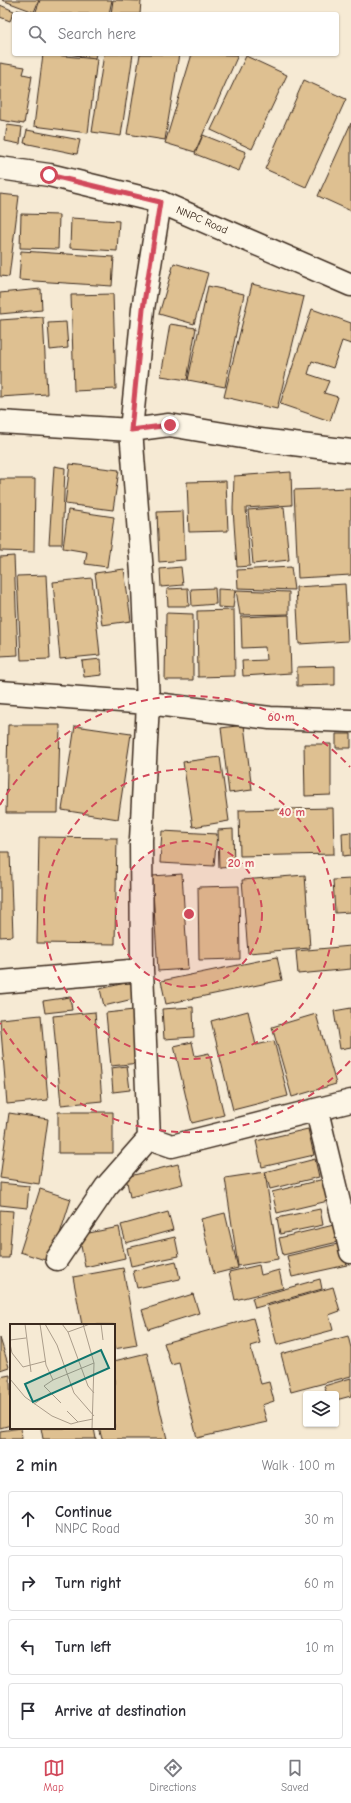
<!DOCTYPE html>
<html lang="en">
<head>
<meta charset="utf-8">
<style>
	:root { --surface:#fff; --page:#f2f2f3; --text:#2b2b33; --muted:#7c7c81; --line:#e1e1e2; --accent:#d1495b }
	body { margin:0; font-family:"Comic Neue",sans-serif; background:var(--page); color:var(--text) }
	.controls { position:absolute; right:12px; bottom:12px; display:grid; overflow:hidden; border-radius:4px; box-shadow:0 1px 3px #0004 }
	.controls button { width:36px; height:36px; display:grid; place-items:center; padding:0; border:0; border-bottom:1px solid var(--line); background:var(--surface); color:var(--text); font:20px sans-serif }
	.stop { position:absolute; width:12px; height:12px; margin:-9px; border:3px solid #d1495b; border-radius:50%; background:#fff }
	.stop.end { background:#d1495b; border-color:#fff; box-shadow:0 1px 4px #0008 }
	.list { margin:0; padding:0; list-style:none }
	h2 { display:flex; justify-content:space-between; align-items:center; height:52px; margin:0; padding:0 16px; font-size:17px }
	h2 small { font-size:13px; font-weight:400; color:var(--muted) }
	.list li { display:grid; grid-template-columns:26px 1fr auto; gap:12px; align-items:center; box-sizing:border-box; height:56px; margin:0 8px 8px; padding:0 8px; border:1px solid var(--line); border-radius:4px }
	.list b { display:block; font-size:15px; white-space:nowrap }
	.list p { margin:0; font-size:13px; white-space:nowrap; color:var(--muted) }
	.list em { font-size:13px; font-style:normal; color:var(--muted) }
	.icon { flex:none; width:22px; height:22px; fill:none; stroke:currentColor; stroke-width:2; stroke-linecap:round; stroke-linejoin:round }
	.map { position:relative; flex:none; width:351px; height:1439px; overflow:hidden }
	.search { position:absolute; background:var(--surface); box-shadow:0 1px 3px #0004; left:12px; right:12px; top:12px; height:44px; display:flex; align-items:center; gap:10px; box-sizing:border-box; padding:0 14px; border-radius:4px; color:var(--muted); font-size:15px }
	.sheet { height:308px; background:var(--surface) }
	nav { display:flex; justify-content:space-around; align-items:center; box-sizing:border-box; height:56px; border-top:1px solid var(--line); background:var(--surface); font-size:11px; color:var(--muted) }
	nav a { display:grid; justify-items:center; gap:2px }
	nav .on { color:var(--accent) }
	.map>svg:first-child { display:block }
</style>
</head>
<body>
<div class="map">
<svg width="351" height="1439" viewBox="0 0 351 1439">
	<rect width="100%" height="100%" fill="#f6ead4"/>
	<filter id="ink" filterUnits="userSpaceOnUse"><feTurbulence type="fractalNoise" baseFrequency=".025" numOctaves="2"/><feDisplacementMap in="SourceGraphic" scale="8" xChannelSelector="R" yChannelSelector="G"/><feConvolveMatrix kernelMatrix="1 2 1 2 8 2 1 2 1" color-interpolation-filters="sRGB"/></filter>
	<g filter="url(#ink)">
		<!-- building -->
		<path fill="#dec091" stroke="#3b2a1e" d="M 2,0 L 39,0 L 34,12 Z
			M 40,0 L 112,0 L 109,14 L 17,14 L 17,10 L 35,14 Z
			M 113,0 L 141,1 L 140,14 L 111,14 Z
			M 0,5 L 14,11 L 10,21 L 0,17 Z
			M 43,54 L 97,59 L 88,133 L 34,126 Z
			M 68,54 L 96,54 L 95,58 Z
			M 104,54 L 133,54 L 121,136 L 92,132 Z
			M 140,54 L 179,54 L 165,140 L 127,134 Z
			M 192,54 L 238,55 L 195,152 L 165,143 Z
			M 246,56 L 287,75 L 252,149 L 211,130 Z
			M 0,63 L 25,67 L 23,74 L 32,76 L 24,124 L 0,120 Z
			M 304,80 L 346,99 L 306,187 L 265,169 Z
			M 351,123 L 351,211 L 318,196 Z
			M 7,125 L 22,127 L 20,144 L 5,141 Z
			M 27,130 L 80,140 L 77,154 L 24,143 Z
			M 203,135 L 246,152 L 239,171 L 195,154 Z
			M 0,194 L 19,196 L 9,277 L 0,276 Z
			M 21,214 L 59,215 L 58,249 L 20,248 Z
			M 71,218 L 119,221 L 117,251 L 70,248 Z
			M 21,251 L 114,257 L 112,286 L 19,280 Z
			M 174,263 L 208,273 L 194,324 L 159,314 Z
			M 252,284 L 304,297 L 277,409 L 224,397 Z
			M 208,286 L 244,294 L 225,387 L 188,380 Z
			M 41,289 L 42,310 L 0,314 L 0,293 Z
			M 113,294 L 116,389 L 74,391 L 71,295 Z
			M 312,309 L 351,323 L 351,344 L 342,341 L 333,368 L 312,361 L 308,374 L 329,381 L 324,393 L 338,397 L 330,421 L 280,404 Z
			M 43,317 L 47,394 L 0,397 L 0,320 Z
			M 66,322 L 68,348 L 50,350 L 48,323 Z
			M 170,324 L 196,328 L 187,380 L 161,376 Z
			M 70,464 L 119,470 L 113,510 L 65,504 Z
			M 54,466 L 65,468 L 62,544 L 49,544 Z
			M 291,472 L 292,505 L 246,508 L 250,566 L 237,567 L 233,509 L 234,476 Z
			M 0,479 L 35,479 L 34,552 L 0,551 Z
			M 226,481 L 228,531 L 189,532 L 187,482 Z
			M 351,488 L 351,575 L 298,578 L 294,490 Z
			M 284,507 L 289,560 L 253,564 L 248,510 Z
			M 68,510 L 114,517 L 107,567 L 85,564 L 87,552 L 63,548 Z
			M 183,511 L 185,560 L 159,562 L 157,512 Z
			M 14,556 L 18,655 L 0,656 L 0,557 Z
			M 181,567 L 183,585 L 161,587 L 160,569 Z
			M 291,567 L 294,590 L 238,588 L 237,570 Z
			M 124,569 L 131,621 L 102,625 L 95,573 Z
			M 46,575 L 50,659 L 21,660 L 17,576 Z
			M 92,578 L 100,655 L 60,659 L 53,582 Z
			M 345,584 L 348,641 L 299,644 L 296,587 Z
			M 188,588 L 189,606 L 168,606 L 167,589 Z
			M 215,588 L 216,604 L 192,606 L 191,589 Z
			M 218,589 L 235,590 L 233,608 L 218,607 Z
			M 236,590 L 289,592 L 289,614 L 240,615 Z
			M 234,610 L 235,676 L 198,677 L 197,611 Z
			M 166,613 L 193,614 L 193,680 L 165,680 Z
			M 289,615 L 291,673 L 243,676 L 242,661 L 266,660 L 265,647 L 242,648 L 241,617 Z
			M 101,659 L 102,675 L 84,677 L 82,661 Z
			M 335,666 L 335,685 L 297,686 L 297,667 Z
			M 8,725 L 60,725 L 58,813 L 6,813 Z
			M 244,725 L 252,790 L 229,793 L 221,728 Z
			M 75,726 L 131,734 L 118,819 L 62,810 Z
			M 336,734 L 351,734 L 351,748 L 336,748 Z
			M 304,744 L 331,744 L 331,795 L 305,796 Z
			M 220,757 L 229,821 L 193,827 L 183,762 Z
			M 333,808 L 334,854 L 240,856 L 239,810 Z
			M 233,829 L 234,867 L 219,868 L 218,830 Z
			M 162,831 L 217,834 L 214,866 L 160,863 Z
			M 351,832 L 351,855 L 343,856 L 342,833 Z
			M 39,837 L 117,838 L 115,944 L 37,943 Z
			M 0,852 L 10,852 L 13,936 L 0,937 Z
			M 182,874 L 188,969 L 158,971 L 152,876 Z
			M 305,875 L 310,948 L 248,953 L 242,880 Z
			M 351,879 L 351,912 L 335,913 L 333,880 Z
			M 239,886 L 240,959 L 199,960 L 198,887 Z
			M 351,946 L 351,969 L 298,974 L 296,951 Z
			M 277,957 L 282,980 L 166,1004 L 161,981 Z
			M 133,981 L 137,998 L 104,1006 L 100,989 Z
			M 70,997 L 72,1010 L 45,1013 L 43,1001 Z
			M 193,1007 L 194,1037 L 164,1039 L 162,1009 Z
			M 351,1008 L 351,1047 L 340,1049 L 334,1011 Z
			M 134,1010 L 139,1063 L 111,1066 L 106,1013 Z
			M 248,1011 L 256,1045 L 274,1041 L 288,1096 L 233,1110 L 211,1021 Z
			M 95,1012 L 102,1101 L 61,1105 L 53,1016 Z
			M 316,1014 L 336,1084 L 292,1097 L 272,1027 Z
			M 41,1015 L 48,1100 L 7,1104 L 0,1019 Z
			M 192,1042 L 195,1056 L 209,1053 L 224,1115 L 192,1123 L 174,1046 Z
			M 127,1066 L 130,1090 L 113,1092 L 111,1068 Z
			M 58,1112 L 113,1112 L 113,1153 L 58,1153 Z
			M 9,1113 L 48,1119 L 39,1184 L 0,1178 Z
			M 308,1129 L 314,1155 L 262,1167 L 256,1141 Z
			M 315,1159 L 319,1177 L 270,1189 L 265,1172 Z
			M 178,1164 L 183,1184 L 130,1197 L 126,1177 Z
			M 265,1172 L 278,1259 L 238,1266 L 225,1178 Z
			M 324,1179 L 328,1201 L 277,1213 L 272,1192 Z
			M 0,1183 L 29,1186 L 27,1208 L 0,1205 Z
			M 40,1189 L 71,1199 L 51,1262 L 20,1252 Z
			M 320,1209 L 323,1225 L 280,1234 L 277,1218 Z
			M 0,1210 L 13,1211 L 9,1258 L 0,1258 Z
			M 168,1212 L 173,1230 L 126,1243 L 121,1225 Z
			M 225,1213 L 238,1268 L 214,1274 L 201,1219 Z
			M 338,1224 L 342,1241 L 283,1255 L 279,1238 Z
			M 119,1227 L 125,1258 L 85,1267 L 79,1235 Z
			M 175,1237 L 179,1256 L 131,1266 L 127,1248 Z
			M 342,1243 L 347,1265 L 292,1277 L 287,1256 Z
			M 176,1261 L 180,1279 L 137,1288 L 133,1271 Z
			M 259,1265 L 261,1275 L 279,1270 L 283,1288 L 235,1300 L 229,1272 Z
			M 123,1268 L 137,1345 L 114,1349 L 114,1325 L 82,1325 L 73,1277 Z
			M 320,1279 L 322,1289 L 255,1308 L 252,1298 Z
			M 333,1287 L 340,1311 L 329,1315 L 333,1330 L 277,1345 L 267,1306 Z
			M 193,1294 L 199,1313 L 148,1329 L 142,1310 Z
			M 253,1318 L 260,1343 L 250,1346 L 261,1384 L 269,1382 L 274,1401 L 262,1405 L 267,1422 L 197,1438 L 179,1363 L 171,1365 L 164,1343 Z
			M 348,1336 L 351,1348 L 351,1376 L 291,1392 L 281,1354 Z
			M 0,1338 L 9,1367 L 0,1370 Z
			M 147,1353 L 167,1439 L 102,1439 L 99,1428 L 114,1428 L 114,1361 Z
			M 10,1375 L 11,1425 L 0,1428 L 0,1377 Z
			M 351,1378 L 351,1396 L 336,1400 L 336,1394 L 327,1394 L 324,1386 Z
			M 21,1428 L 22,1439 L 0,1439 L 0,1431 Z
			M 41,1428 L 94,1428 L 96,1439 L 43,1439 Z"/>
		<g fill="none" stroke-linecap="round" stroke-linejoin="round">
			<defs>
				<path id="minor" d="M 0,422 L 131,430 L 169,425 L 260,440 L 351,451
					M 0,692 L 148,703 L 270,718 L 351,721
					M 142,970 L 149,1138 L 172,1146 L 351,1101
					M 0,982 L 142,970 L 141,840 L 148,703 L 143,586 L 131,430 L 143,309 L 160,202
					M 317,1111 L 351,1252
					M 57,1259 L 106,1187 L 149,1138"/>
				<path id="tertiary" d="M 0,168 L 49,175 L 160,202 L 351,285"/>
			</defs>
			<!-- minor casing -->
			<use href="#minor" stroke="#3b2a1e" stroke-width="25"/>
			<!-- tertiary casing -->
			<use href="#tertiary" stroke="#3b2a1e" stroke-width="25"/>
			<!-- minor -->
			<use href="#minor" stroke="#fcf5e5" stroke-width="22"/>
			<!-- tertiary -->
			<use href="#tertiary" stroke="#fcf5e5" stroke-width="22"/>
		</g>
	</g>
	<g fill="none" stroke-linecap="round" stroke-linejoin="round" filter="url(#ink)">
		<!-- route -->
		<path stroke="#d1495b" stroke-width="5" d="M 49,175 L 160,202 L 143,309 L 131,430 L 170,425"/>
	</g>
	<!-- distance rings -->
	<circle cx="189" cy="914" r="73" fill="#d1495b" fill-opacity=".12"/>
	<g fill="none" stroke="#d1495b" stroke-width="2" stroke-dasharray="7 5">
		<circle cx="189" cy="914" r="73"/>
		<circle cx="189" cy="914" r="145"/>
		<path d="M350 1061A218 218 0 0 1 0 1023M0 805A218 218 0 0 1 350 767"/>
	</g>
	<g text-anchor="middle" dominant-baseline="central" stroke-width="4" stroke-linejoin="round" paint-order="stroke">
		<!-- street labels -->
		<g font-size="11" fill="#3b2a1e" stroke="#fcf5e5">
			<text transform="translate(202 220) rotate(23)">NNPC Road</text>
		</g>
	</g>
	<!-- overview -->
	<g transform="translate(10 1324)">
		<rect width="105" height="105" fill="#f6ead4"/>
		<path fill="none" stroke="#ab9d8b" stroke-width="1" d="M 15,0 L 21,48M 30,0 L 36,41 L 43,56 L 84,39M 35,0 L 47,21 L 64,69 L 84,92M 52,0 L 58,8 L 78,62 L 84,69M 73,0 L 84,39 L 82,105M 91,0 L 93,16M 58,8 L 80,0M 0,16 L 16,14M 0,20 L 2,29 L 13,43 L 36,37M 0,55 L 15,73 L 42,92 L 61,100 L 68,98M 43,56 L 34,62 L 51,79M 24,80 L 40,69M 57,87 L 68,98 L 83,95"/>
		<path fill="#0f766e" fill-opacity="0.15" stroke="#0f766e" stroke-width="2" d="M 91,26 L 99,44 L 23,78 L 15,60 Z"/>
		<rect width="105" height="105" fill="none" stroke="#3b2a1e" stroke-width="2"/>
	</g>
	<circle cx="189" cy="914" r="6" fill="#d1495b" stroke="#fcf5e5" stroke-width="2"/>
	<g font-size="12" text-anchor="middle" font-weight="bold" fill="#d1495b" stroke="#fcf5e5" stroke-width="4" stroke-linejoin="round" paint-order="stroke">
		<text x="281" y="721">60 m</text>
		<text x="292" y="816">40 m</text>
		<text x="241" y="867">20 m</text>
	</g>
</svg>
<div class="controls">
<button><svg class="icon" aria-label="layers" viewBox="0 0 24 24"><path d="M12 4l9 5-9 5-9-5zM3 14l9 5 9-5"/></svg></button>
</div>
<div class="stop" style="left:49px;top:175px"></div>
<div class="stop end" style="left:170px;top:425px"></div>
<div class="search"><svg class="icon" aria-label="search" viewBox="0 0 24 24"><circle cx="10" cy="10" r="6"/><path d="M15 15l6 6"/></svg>Search here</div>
</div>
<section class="sheet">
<h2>2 min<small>Walk · 100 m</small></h2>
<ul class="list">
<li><svg class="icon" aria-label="ahead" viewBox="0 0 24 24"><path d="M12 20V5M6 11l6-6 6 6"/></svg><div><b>Continue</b><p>NNPC Road</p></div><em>30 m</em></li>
<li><svg class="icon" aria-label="right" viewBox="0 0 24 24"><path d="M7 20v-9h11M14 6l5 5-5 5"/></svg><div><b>Turn right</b></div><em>60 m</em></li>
<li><svg class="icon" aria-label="left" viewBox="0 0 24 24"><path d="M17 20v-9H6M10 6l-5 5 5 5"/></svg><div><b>Turn left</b></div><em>10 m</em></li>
<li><svg class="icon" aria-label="arrive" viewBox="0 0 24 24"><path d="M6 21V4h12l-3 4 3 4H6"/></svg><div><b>Arrive at destination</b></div></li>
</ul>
</section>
<nav>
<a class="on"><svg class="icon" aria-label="map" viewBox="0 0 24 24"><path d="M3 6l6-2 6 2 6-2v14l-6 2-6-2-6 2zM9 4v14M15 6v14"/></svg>Map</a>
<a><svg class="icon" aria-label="directions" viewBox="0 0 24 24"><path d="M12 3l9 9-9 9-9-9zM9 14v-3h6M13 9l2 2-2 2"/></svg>Directions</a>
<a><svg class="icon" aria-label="saved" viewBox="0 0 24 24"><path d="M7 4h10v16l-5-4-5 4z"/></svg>Saved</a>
</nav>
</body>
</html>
